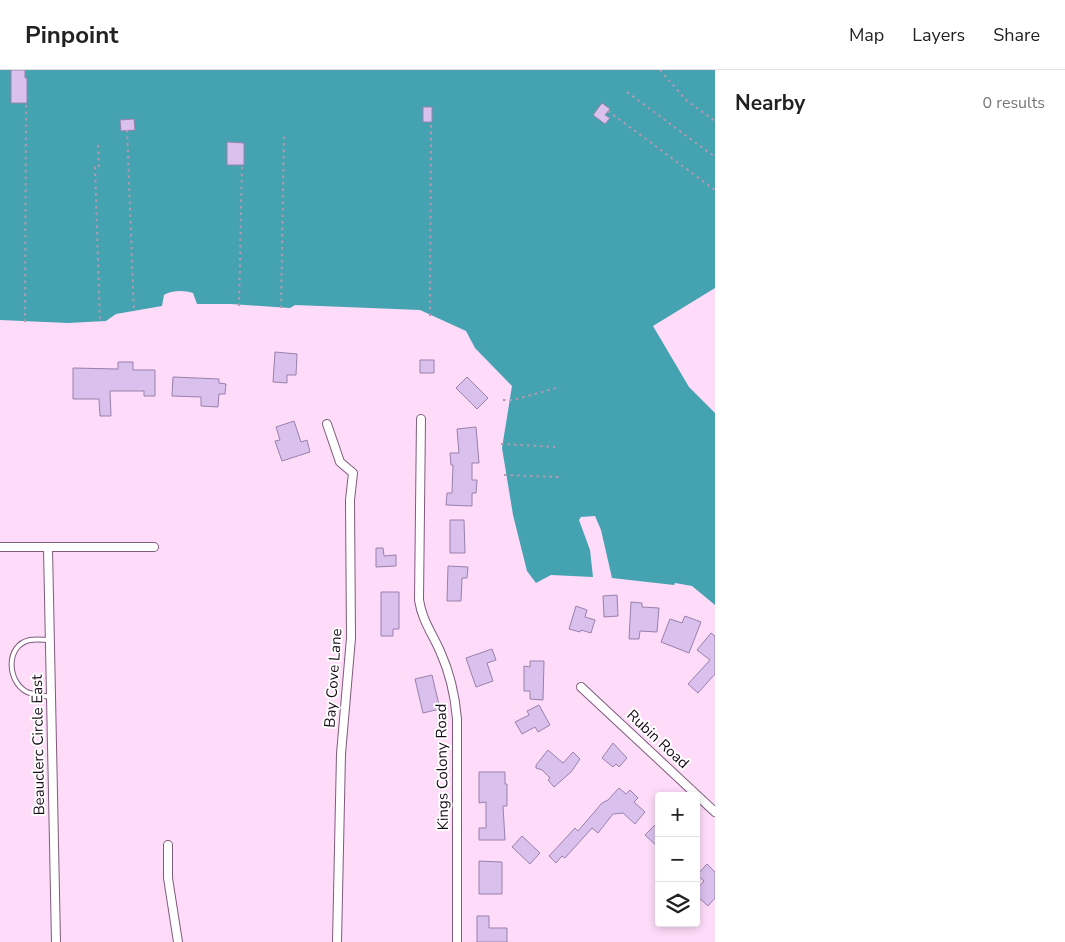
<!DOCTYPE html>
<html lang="en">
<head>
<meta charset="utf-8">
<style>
	:root { --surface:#fff; --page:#f6f6f6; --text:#222; --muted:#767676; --line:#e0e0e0 }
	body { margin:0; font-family:"Nunito Sans",sans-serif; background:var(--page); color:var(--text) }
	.controls { position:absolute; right:15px; bottom:15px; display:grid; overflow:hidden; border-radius:5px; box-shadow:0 2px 8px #0003 }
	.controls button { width:45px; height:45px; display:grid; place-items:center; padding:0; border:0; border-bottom:1px solid var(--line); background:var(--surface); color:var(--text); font:25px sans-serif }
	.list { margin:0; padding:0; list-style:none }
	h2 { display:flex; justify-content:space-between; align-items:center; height:65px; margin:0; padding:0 20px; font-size:21px }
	h2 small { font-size:16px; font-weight:400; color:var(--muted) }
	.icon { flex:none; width:28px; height:28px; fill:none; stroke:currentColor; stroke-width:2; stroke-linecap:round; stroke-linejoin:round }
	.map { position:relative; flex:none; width:715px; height:872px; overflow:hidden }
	header { display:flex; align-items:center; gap:30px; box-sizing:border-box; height:70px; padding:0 25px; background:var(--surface); border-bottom:1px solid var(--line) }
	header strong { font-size:24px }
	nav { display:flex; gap:28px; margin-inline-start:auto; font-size:18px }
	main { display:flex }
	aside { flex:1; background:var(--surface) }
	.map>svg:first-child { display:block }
</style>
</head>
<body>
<header>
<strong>Pinpoint</strong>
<nav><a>Map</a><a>Layers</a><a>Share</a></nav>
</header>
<main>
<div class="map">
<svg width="715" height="872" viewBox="0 0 715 872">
	<rect width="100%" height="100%" fill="#fddbf9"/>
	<!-- water -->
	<path fill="#45a2b1" d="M 0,0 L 715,0 L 715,218 L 653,256 L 689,317 L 715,343 L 715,535 L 692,516 L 675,513 L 674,515 L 612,508 L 601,460 L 595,446 L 581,447 L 579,450 L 590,480 L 593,507 L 551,505 L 536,513 L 527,501 L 513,445 L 502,378 L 512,316 L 475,278 L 466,261 L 420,240 L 295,235 L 290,238 L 231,234 L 197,234 L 193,223 C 185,220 171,220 164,225 L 162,236 L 116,244 L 106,251 L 68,253 L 0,250 Z"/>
	<!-- building -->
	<path fill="#d9c0ed" stroke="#9981ac" d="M 11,0 L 25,0 L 25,8 L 27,8 L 27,33 L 11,33 Z
		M 602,33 L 610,39 L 605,45 L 610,48 L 605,54 L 593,45 Z
		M 423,37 L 432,37 L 432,52 L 423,52 Z
		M 134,49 L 135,60 L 121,61 L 120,50 Z
		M 227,72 L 244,73 L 244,95 L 227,95 Z
		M 275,282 L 297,284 L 296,305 L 287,305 L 287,313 L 273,312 Z
		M 420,290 L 434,290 L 434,303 L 420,303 Z
		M 118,292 L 133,292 L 133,300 L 155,300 L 155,326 L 144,326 L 144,321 L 110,321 L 111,346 L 100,346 L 99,329 L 73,329 L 73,298 L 118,299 Z
		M 173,307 L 219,309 L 219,313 L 226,314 L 225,324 L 219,324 L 218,337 L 201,336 L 201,327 L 172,326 Z
		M 467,307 L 488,328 L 477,339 L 456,318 Z
		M 294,351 L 301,372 L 307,370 L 310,382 L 282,391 L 275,371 L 280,370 L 276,357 Z
		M 476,357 L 479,393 L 472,393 L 472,410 L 477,410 L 476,423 L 472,423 L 472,436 L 446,435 L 447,423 L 452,423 L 453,395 L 451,395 L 450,383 L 459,383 L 457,359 Z
		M 450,450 L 464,450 L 465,483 L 450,483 Z
		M 376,478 L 383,478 L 384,486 L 396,485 L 396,496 L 376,497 Z
		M 448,496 L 468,497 L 467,508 L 462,508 L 461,531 L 447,531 Z
		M 381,522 L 399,522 L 399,559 L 393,559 L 393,566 L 381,566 Z
		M 617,525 L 618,546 L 604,547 L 603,526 Z
		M 631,532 L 642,533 L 642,537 L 659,538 L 657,562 L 640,561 L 639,569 L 629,569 Z
		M 576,536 L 587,540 L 585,547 L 595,550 L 591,563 L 581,560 L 580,562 L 569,559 Z
		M 685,546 L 701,552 L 689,583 L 661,572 L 670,549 L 682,553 Z
		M 711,563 L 715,566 L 715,604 L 698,623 L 688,614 L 710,590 L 697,580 Z
		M 492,579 L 496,590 L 487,593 L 493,611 L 476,617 L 466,588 Z
		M 530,591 L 544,591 L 543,630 L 530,629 L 530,621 L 524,621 L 524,596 L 530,597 Z
		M 432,605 L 440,639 L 423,643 L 415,609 Z
		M 539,635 L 550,655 L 538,662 L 535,657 L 522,664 L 515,652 L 529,645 L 527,641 Z
		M 613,673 L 627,688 L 619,697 L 616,694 L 613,697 L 602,688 Z
		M 548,680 L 563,693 L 573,682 L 580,689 L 571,702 L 554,717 L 548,710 L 550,708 L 542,700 L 536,698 L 536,695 Z
		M 479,702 L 505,702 L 505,714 L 507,714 L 507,736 L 503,736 L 505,770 L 479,770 L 479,758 L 486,758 L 486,732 L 479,733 Z
		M 619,718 L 626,724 L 630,720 L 638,728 L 634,732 L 645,742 L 635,754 L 623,743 L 613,744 L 598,763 L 592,758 L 565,788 L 562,786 L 556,793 L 549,786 L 575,758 L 578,761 L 602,733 L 608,730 Z
		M 659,751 L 659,778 L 645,765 Z
		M 522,766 L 540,783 L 530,794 L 512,777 Z
		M 479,791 L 502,792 L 502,824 L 479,824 Z
		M 707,794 L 715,802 L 715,828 L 708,836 L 696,825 L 696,820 L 704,811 L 697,805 Z
		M 477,846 L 489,846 L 489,858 L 507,858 L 507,872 L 477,872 Z"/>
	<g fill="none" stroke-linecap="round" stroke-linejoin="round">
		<defs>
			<path id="lane" d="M 50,570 C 44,570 36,569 30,570 C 5,575 7,612 27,622 C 34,625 43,625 50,627"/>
			<path id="street" d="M 421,349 L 419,530 C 422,550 432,563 440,581 C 450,603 455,625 457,649 L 457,872
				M 327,354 L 340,392 L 353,403 L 350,430 L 351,568 L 341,684 L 337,872
				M 0,477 L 154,477
				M 48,478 L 56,872
				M 581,617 L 715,742
				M 168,775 L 168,808 L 178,872"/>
		</defs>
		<!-- lane casing -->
		<use href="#lane" stroke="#7f5b7c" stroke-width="6"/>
		<!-- street casing -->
		<use href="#street" stroke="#7f5b7c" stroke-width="10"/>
		<!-- path -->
		<path stroke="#b498b1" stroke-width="2" stroke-dasharray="2.5 4" stroke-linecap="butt" d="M 660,0 L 687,31 L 715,51
			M 627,22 L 715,87
			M 608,41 L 715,120
			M 127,60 L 134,242
			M 98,75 L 99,97 L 95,97 L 100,252
			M 239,236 L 242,95
			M 281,238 L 284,65
			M 430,246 L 431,52
			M 25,252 L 26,33
			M 503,330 L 513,330 L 560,317
			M 501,374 L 556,377
			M 504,405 L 561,407"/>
		<!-- lane -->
		<use href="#lane" stroke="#fff" stroke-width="4"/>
		<!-- street -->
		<use href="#street" stroke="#fff" stroke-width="8"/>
	</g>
	<g text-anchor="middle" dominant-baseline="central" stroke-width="4" stroke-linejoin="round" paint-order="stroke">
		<!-- street labels -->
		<g font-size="15" fill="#190b18" stroke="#fff">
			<text transform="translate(333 608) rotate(-86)">Bay Cove Lane</text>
			<text transform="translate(658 669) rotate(43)">Rubin Road</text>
			<text transform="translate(38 675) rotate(-91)">Beauclerc Circle East</text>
			<text transform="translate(442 697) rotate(-91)">Kings Colony Road</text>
		</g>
	</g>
</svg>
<div class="controls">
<button>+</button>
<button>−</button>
<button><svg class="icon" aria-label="layers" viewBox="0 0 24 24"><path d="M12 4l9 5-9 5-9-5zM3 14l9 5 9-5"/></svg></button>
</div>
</div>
<aside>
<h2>Nearby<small>0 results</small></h2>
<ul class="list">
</ul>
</aside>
</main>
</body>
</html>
